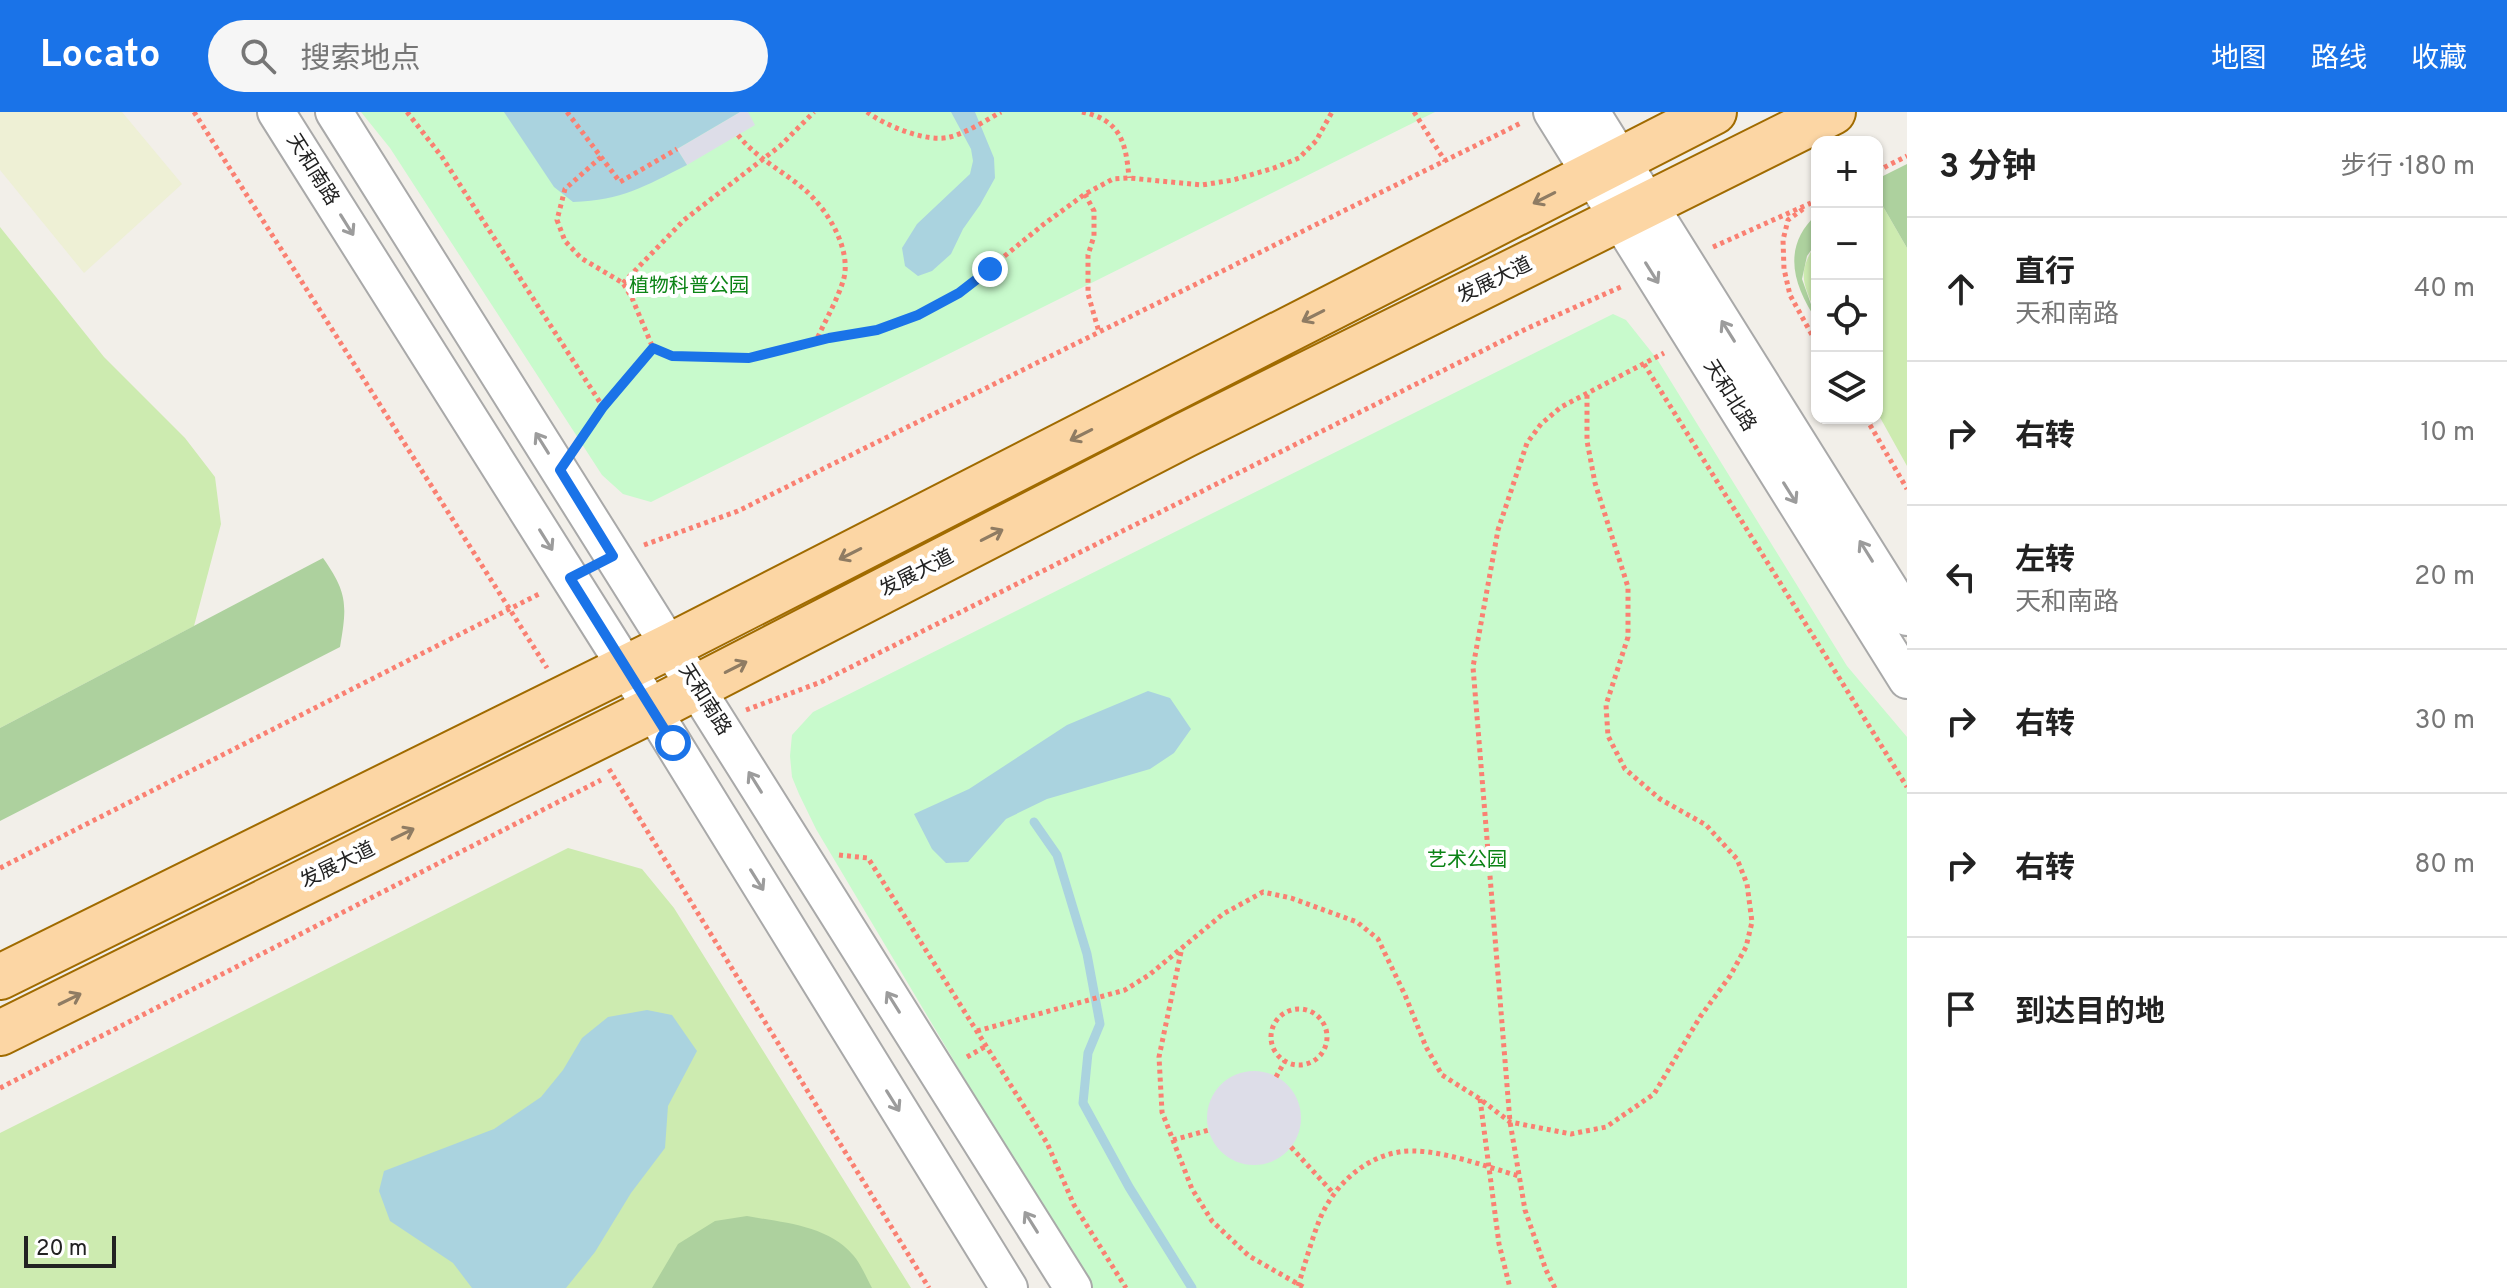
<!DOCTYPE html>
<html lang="zh">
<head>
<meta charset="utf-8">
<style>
	:root { --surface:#fff; --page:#f6f6f6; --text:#222; --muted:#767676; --line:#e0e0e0; --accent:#1a73e8 }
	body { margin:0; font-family:Overpass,"Noto Sans SC",sans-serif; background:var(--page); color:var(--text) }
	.controls { position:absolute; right:24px; top:24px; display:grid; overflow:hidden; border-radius:16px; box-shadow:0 2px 6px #0004 }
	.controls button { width:72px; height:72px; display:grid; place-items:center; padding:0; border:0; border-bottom:2px solid var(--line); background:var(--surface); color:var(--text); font:40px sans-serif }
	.scale { position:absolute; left:24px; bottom:20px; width:92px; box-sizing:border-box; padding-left:8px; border:4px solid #222; border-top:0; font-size:22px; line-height:28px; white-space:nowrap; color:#222; -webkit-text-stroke:6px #fff; paint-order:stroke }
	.stop { position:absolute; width:24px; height:24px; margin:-18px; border:6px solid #1a73e8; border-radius:50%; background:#fff }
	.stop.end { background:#1a73e8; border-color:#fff; box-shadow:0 2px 8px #0008 }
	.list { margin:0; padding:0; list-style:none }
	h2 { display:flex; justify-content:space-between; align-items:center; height:104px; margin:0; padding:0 32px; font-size:34px }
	h2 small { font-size:26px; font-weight:400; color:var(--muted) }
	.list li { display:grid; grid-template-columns:52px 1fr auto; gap:24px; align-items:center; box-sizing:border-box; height:144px; padding:0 32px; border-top:2px solid var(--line) }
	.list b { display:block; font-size:30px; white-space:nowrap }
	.list p { margin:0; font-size:26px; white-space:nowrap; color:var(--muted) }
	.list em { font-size:26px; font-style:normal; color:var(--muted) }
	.icon { flex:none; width:44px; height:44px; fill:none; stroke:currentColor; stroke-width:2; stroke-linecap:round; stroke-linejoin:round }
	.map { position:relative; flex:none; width:1907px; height:1176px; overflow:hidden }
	header { display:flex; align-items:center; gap:48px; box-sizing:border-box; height:112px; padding:0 40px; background:var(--accent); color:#fff }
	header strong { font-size:38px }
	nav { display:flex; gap:44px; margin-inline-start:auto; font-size:28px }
	.search { width:560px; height:72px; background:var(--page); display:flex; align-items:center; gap:20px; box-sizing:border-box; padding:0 28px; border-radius:44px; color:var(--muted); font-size:30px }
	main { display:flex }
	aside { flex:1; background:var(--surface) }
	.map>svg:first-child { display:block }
</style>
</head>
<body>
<header>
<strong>Locato</strong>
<div class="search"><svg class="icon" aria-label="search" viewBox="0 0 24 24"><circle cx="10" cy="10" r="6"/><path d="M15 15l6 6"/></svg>搜索地点</div>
<nav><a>地图</a><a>路线</a><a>收藏</a></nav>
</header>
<main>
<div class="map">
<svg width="1907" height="1176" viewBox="0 0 1907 1176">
	<rect width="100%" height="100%" fill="#f2efe9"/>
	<!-- farmland -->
	<path fill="#eef0d5" d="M 0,0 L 122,0 L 182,72 L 84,161 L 0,58 Z"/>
	<!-- grass -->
	<path fill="#cdebb0" d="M 1877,84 L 1907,136 L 1907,354 L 1877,300 Z
		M 0,115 L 104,245 L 185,326 L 215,365 L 221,412 L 194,514 L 0,616 Z
		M 1817,130 L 1817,205 C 1804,171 1795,163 1817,130 Z
		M 568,736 L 642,757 L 674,796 L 911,1176 L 0,1176 L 0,1021 Z"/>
	<!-- forest -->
	<path fill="#add19e" d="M 1907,52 L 1907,136 L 1877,84 L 1877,67 Z
		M 1817,102 L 1817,130 L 1807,144 L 1802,167 L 1817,209 C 1793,173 1781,135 1817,102 Z
		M 323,446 C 348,481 347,494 340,535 L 0,709 L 0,616 Z
		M 747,1104 C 784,1111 827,1113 853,1143 C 861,1152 866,1165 872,1176 L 652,1176 L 678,1132 L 715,1109 Z"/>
	<!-- park -->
	<path fill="#c8facc" d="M 361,0 L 1435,0 L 651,390 L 623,382 L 602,363 L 390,36 Z
		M 1613,202 L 1626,208 L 1657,247 L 1847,554 L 1907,625 L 1907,1176 L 1085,1176 L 1019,1068 L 975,984 L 816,717 L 799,682 L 792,665 L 790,644 L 792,623 L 813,600 Z"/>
	<!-- plaza -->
	<path fill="#dddde8" d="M 740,0 L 748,0 L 755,13 L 687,53 L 677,37 Z
		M1207 1006a47 47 0 1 1 94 0a47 47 0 1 1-94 0Z"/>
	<!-- water -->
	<path fill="#aad3df" d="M 504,0 L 740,0 L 677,37 L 687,53 C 643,75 623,88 573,90 L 554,75 Z
		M 951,0 L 975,0 L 994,46 L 995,66 L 980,93 L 963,117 L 951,142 L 932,159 L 918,164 L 905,154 L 902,136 L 917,112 L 970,62 L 973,49 L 971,37 Z
		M 1148,579 L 1170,586 L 1191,617 L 1174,641 L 1150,657 L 1047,687 L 1006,707 L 968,750 L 946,751 L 932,737 L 914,702 L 969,677 L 1067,613 Z
		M 647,898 L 672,903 L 697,939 L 668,994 L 665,1036 L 631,1081 L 595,1140 L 566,1176 L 472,1176 L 453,1151 L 390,1109 L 379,1079 L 384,1059 L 494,1017 L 541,985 L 563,958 L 582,926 L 608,905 Z"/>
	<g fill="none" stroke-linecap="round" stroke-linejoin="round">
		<!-- stream -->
		<path stroke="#aad3df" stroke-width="9" d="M 1034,710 L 1057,743 L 1087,842 L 1100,912 L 1088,941 L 1083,991 L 1129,1075 L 1192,1176"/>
		<defs>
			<path id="minor" d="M 276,0 L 626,555 L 1009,1176
				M 334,0 L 1073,1176
				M 1552,0 L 1907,568
				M 1591,0 L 1907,505"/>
			<path id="major" d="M 0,865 L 670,534 L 1714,0
				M 0,921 L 652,598 L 1185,323 L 1833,0"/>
		</defs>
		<!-- minor casing -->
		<use href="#minor" stroke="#a9a9a9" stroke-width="40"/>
		<!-- major casing -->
		<use href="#major" stroke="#a06b00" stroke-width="48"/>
		<!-- path -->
		<path stroke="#fa8072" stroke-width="5" stroke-dasharray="4 4" stroke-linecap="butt" d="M 194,0 L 547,556
			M 407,0 L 442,45 L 603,295
			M 567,0 L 620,70 L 677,37
			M 867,0 C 886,14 927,31 950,25 C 968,20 985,9 1001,0
			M 1082,0 C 1121,8 1126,31 1129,66
			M 1414,0 L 1445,49
			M 738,23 C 756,46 783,59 805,78 C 827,97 851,136 844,166 C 838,187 825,209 816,229
			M 601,45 L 565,77 L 557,108 L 565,129 L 581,146 L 623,171 L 632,186 L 653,236 L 672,244 L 749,246 L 829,226 L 877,218 L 918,203 L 959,181 L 1044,112 L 1085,82 L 1113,67 L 1129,66 L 1202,73 L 1233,68 L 1274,56 L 1299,46 L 1316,29 L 1332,0
			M 1877,59 L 1907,44
			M 1085,82 L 1094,99 L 1094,124 L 1088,143 L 1088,182 L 1099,220
			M 1803,97 L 1788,108 L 1783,128 L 1784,157 L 1790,183 L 1817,232
			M 1713,135 L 1811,91
			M 623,171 L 684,108 L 780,34 L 814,0
			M 1644,252 L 1907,675
			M 1866,306 L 1907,377
			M 580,329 L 603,295 L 653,236
			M 644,433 L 738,399 L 1521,11
			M 746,598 L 821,570 L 1528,216 L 1623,174
			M 609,657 L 929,1176
			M 839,743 L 868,746 L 1047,1031 L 1074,1093 L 1126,1176
			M 0,756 L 541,481
			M 1181,840 L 1159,945 L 1162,1000 L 1192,1077 L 1212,1109 L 1249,1144 L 1305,1176
			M1271 925a28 28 0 1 1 56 0a28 28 0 1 1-56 0Z
			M 977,919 L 1125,878 L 1149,863 L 1223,802 L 1263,780 L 1291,786 L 1357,810 L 1378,827 L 1405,883 L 1426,935 L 1442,963 L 1480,987 L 1510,1010 L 1571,1022 L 1606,1015 L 1654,982 L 1700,905 L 1730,864 L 1746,835 L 1752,810 L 1747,772 L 1737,747 L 1706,713 L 1660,687 L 1625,657 L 1608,624 L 1606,593 L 1628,525 L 1628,475 L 1595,371 L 1587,329 L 1587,281
			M 967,945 L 986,934
			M 1276,965 L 1285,949
			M 0,976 L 601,668
			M 1480,987 L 1499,1132 L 1510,1176
			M 1173,1028 L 1209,1018
			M 1291,1035 L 1334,1082
			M 1298,1174 C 1305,1152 1311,1130 1319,1109 C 1332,1076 1362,1046 1399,1040 C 1432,1034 1487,1055 1519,1064
			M 1555,1176 L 1546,1158 L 1525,1098 L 1510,1010 L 1473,555 L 1498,418 L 1527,331 L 1541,312 L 1561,295 L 1664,241"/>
		<!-- minor -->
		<use href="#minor" stroke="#fff" stroke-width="36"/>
		<!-- major -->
		<use href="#major" stroke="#fcd6a4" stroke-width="44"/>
	</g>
	<!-- one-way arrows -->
	<defs><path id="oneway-shaft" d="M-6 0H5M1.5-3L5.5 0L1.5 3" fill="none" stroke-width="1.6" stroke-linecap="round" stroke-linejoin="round" transform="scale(2)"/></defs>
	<g stroke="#8f7c63">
		<use href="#oneway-shaft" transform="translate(1544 86) rotate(153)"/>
		<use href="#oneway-shaft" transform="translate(1313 204) rotate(153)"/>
		<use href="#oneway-shaft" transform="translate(1081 323) rotate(153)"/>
		<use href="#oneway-shaft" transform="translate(992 423) rotate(-27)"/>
		<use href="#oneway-shaft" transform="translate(850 442) rotate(153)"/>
		<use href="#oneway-shaft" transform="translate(736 555) rotate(-27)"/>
		<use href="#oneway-shaft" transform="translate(403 722) rotate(-26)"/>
		<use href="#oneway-shaft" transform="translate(70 887) rotate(-26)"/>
	</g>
	<g stroke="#9c9c9c">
		<use href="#oneway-shaft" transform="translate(347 113) rotate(58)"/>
		<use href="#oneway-shaft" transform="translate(1652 161) rotate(58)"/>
		<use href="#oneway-shaft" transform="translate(1728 219) rotate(-122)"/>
		<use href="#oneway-shaft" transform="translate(542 331) rotate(-122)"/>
		<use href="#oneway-shaft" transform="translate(1790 381) rotate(58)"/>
		<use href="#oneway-shaft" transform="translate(546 428) rotate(58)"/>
		<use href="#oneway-shaft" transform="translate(1866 439) rotate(-122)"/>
		<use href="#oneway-shaft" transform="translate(755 670) rotate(-122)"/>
		<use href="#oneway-shaft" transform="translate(757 768) rotate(58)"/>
		<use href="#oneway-shaft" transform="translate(893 890) rotate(-122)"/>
		<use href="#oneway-shaft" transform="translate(893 989) rotate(58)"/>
		<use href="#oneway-shaft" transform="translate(1031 1110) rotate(-122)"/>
	</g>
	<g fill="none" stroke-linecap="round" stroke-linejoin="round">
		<!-- route -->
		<path stroke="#1a73e8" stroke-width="10" d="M 673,631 L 570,466 L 613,444 L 560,358 L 603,295 L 653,236 L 672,244 L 749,246 L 829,226 L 877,218 L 918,203 L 959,181 L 990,157"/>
	</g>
	<g text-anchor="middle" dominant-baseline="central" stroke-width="8" stroke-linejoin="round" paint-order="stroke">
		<!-- street labels -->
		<g font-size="20" fill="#222" stroke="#fff">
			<text transform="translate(312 58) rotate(58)">天和南路</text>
			<text transform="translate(1495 169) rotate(-26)">发展大道</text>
			<text transform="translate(1729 284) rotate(58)">天和北路</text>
			<text transform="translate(917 462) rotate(-27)">发展大道</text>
			<text transform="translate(704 588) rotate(58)">天和南路</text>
			<text transform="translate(338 754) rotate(-26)">发展大道</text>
		</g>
		<!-- park labels -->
		<g font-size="20" fill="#0c8416" stroke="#fff">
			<text x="689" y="175">植物科普公园</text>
			<text x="1467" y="749">艺术公园</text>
		</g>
	</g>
</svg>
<div class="controls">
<button>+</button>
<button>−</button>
<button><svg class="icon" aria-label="locate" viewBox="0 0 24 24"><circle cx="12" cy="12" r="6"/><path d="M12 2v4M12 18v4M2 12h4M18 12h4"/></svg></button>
<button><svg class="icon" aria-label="layers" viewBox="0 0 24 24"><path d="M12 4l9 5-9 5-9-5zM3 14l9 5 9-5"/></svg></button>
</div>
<div class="scale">20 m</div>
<div class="stop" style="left:673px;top:631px"></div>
<div class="stop end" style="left:990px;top:157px"></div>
</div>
<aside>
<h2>3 分钟<small>步行 · 180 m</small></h2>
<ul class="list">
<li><svg class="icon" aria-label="ahead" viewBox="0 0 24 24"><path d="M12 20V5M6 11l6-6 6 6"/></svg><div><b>直行</b><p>天和南路</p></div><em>40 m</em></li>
<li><svg class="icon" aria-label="right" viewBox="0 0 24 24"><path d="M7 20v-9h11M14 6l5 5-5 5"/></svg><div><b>右转</b></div><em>10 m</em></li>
<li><svg class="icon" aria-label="left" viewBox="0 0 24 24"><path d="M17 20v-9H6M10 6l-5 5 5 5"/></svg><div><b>左转</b><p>天和南路</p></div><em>20 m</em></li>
<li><svg class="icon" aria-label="right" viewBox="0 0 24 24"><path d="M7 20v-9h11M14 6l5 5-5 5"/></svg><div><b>右转</b></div><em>30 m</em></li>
<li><svg class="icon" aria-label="right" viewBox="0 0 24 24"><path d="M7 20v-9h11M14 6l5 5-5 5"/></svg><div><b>右转</b></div><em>80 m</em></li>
<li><svg class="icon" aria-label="arrive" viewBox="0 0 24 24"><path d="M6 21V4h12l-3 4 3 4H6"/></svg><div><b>到达目的地</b></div></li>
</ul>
</aside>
</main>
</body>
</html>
